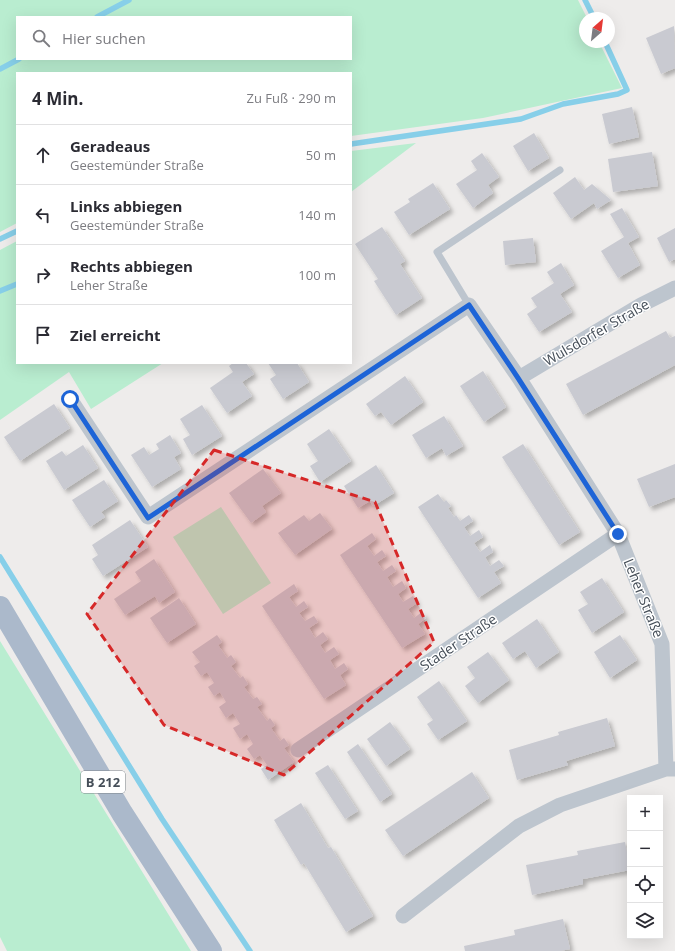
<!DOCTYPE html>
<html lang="de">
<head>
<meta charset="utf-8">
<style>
	:root { --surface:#fff; --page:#f2f2f3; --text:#2b2b33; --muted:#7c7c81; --line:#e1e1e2 }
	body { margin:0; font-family:"Open Sans",sans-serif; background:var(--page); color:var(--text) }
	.controls { position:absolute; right:12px; bottom:12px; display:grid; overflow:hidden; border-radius:0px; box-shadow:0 4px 16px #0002 }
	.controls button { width:36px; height:36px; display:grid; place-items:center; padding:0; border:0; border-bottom:1px solid var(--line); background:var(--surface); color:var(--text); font:20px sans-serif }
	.compass { position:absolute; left:579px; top:12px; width:36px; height:36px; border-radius:50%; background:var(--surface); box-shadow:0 4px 16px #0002; rotate:28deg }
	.stop { position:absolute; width:12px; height:12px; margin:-9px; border:3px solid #1d64d7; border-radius:50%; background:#fff }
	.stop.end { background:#1d64d7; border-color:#fff; box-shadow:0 1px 4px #0008 }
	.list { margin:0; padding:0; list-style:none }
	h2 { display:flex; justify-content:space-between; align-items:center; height:52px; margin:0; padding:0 16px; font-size:17px }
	h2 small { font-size:13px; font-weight:400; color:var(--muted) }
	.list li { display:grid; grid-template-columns:26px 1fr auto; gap:12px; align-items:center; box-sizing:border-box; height:60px; padding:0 16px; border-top:1px solid var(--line) }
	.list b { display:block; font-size:15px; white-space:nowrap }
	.list p { margin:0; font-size:13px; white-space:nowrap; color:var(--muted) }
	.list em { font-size:13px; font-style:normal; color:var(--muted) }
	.icon { flex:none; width:22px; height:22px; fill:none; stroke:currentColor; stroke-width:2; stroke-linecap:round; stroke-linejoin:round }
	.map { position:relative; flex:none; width:675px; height:951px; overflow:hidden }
	.search { position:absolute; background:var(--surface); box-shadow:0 4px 16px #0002; left:16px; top:16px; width:336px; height:44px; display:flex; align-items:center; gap:10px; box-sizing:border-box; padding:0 14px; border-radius:0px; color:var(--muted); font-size:15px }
	.panel { position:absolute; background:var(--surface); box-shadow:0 4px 16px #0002; left:16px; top:72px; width:336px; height:292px; border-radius:0px }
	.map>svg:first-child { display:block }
</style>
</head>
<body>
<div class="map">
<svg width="675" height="951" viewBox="0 0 675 951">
	<defs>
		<filter id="shadow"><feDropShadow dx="3.5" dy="3.5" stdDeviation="2" flood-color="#0004"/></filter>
	</defs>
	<rect width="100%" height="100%" fill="#eeeceb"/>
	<!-- green -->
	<path fill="#b9edd0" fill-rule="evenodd" d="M 0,0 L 578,0 L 587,18 L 585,18 L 585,42 L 599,42 L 622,88 L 483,118 L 351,136 L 351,73 L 17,73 L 17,223 L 0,232 ZM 17,17 L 351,17 L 351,59 L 17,59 Z
		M 416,143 L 351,192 L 351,151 Z
		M 17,241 L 17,363 L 163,363 L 91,409 L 69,372 L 0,420 L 0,250 Z
		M 221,507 L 271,583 L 223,614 L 173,537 Z
		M 0,641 L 191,951 L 7,951 L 0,937 Z"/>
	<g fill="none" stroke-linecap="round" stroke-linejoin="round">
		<!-- stream -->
		<path stroke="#87cfe9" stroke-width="5.5" d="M 585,0 L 594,18
			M 97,17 L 129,0
			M 0,69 L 19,59
			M 351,144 L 521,119 L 563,104 L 618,94 L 627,90 L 605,42
			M 0,239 L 17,231
			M 0,291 L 17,284
			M 0,557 L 162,819 L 250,951"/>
	</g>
	<!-- building -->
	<path fill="#c9cad1" filter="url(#shadow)" d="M 674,26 L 675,68 L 661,74 L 646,38 Z
		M 632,107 L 639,137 L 609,144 L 602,114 Z
		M 534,133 L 549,158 L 528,171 L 513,146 Z
		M 652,152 L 658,186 L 613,192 L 608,159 Z
		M 482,153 L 499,177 L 488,185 L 493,193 L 473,208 L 456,184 L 477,170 L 471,161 Z
		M 575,177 L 584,190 L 592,184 L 611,200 L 597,209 L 594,203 L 571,219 L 553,193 Z
		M 433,183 L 450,209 L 409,235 L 394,212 L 410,202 L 408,199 Z
		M 622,208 L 639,237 L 628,243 L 640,265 L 618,278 L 601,251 L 624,237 L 610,214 Z
		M 382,227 L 405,261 L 400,264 L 422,298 L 396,315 L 374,281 L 378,279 L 355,244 Z
		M 675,228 L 675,259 L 669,262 L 657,238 Z
		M 533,238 L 536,262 L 505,265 L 503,241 Z
		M 561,263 L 574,285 L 560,294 L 572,312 L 539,332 L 527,314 L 537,307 L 531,298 L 554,283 L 547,272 Z
		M 666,331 L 670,338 L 675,336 L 675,365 L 583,415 L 566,384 Z
		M 233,363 L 246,363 L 254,374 L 242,382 L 252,396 L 227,413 L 210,388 L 233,372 L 229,366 Z
		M 268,363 L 297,363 L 309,382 L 283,399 L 270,379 L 276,375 Z
		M 483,371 L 506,407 L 484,422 L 460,386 Z
		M 405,376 L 423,402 L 391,425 L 381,412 L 375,416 L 366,404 Z
		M 54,404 L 70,428 L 20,461 L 4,437 Z
		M 202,405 L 222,436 L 192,455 L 183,439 L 190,435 L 180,419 Z
		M 444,416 L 463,446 L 446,456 L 442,448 L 426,458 L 412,435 Z
		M 329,429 L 351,461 L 320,482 L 310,466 L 318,461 L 307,444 Z
		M 170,435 L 181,453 L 174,457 L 181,469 L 152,487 L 131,455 L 144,447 L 149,455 L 159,449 L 156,444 Z
		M 523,444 L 580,532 L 559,545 L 502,457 Z
		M 83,445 L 98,468 L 64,490 L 46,461 L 62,451 L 66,456 Z
		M 675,464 L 675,497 L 649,507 L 637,479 Z
		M 376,465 L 394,493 L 373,506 L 370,501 L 358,508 L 344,486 Z
		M 263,469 L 281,493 L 262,506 L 266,512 L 251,523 L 229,493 Z
		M 104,480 L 118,501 L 101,512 L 105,517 L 90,527 L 72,500 Z
		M 438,494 L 444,502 L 446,500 L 451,506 L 448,508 L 454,517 L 456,515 L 460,521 L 469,515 L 473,521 L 464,527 L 470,536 L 479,530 L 483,537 L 474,543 L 480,552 L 490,545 L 493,552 L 485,557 L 490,566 L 499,560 L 504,566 L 494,572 L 501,583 L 478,598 L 418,507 Z
		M 320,513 L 332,529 L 295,555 L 278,533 L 304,515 L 309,521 Z
		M 130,520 L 148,547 L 103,576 L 92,559 L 98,555 L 92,545 Z
		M 372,533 L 376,539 L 367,546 L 374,556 L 382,550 L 386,556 L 377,562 L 383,571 L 392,565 L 396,571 L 387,577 L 393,587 L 402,581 L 406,588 L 398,594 L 403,602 L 413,596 L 417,603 L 408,609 L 414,618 L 422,612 L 426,618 L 418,624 L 425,634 L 402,648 L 340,555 Z
		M 154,559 L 175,592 L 159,603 L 155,596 L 125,615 L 114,599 L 141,581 L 135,572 Z
		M 602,578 L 624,612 L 592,633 L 578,610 L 588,604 L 580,592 Z
		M 294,584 L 298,591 L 289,597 L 296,607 L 304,601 L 308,607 L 299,613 L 305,621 L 314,616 L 318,622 L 309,628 L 315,638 L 323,632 L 328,639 L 320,645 L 325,653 L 334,647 L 339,654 L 330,660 L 335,669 L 344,663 L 348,669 L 340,675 L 346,685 L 324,699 L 262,606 Z
		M 179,598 L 196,624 L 167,643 L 150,618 Z
		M 537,619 L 559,652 L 536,668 L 525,651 L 513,659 L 502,643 Z
		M 217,635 L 222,642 L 218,645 L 227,658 L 231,655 L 236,662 L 231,666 L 240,678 L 243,676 L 248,684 L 244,687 L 253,699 L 257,697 L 262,704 L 257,707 L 267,721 L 270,718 L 275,725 L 271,728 L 280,741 L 284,738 L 289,745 L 284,748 L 294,762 L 268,780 L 261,769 L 267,765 L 260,755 L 254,759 L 247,749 L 253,744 L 247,734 L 240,739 L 233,728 L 240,724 L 233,713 L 226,718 L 219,707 L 226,702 L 220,692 L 214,696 L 208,687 L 214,683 L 207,672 L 201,676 L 194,666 L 200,662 L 192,652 Z
		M 620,635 L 637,660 L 610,678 L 594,652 Z
		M 488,652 L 509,680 L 478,703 L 465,686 L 475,678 L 467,667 Z
		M 439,681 L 467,721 L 438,740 L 427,724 L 433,720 L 417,697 Z
		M 607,718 L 615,746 L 566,761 L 568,765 L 517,780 L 509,750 L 559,735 L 558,732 Z
		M 390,722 L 410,749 L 386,766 L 367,739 Z
		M 358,744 L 392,794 L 380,802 L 347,752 Z
		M 328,765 L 358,811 L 345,819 L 315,773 Z
		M 472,772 L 489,798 L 403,856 L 385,830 Z
		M 301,803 L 328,848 L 331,847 L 373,916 L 346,932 L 304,863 L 301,865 L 274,820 Z
		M 625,842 L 630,870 L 583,879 L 583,884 L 532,895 L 526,865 L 578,855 L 577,851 Z
		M 563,919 L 570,949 L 560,951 L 465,951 L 464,946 L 515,935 L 514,930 Z"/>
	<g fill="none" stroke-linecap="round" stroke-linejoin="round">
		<!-- service -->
		<path stroke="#bdc5ce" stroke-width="7" d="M 469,305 L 437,252 L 560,170"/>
		<!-- minor -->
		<path stroke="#bdc5ce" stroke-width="15" d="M 519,378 L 641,305 L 675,288
			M 70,399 L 148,517 L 469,305 L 519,378 L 618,534 L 662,644 L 666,769
			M 298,750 L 618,534
			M 403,916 L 519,826 L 560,805 L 666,769 L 675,769"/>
		<!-- primary -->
		<path stroke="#abb9cb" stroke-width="22" d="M 0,607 L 122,813 L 211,951"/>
	</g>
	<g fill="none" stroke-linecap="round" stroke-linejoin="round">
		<!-- route -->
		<path stroke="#1d64d7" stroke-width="5" d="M 70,399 L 148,518 L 469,305 L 518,378 L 618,534"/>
	</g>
	<!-- marked area -->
	<path fill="#d62828" fill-opacity="0.2" stroke="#d62828" stroke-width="3" stroke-dasharray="8 5" stroke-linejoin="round" d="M 214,450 L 375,502 L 434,642 L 284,775 L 164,725 L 87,614 Z"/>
	<g text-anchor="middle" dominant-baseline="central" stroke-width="3" stroke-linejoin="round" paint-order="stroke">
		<!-- shield labels -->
		<rect fill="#fff" stroke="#7d838a" stroke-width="1" x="81" y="771" width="44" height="22" rx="3"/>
		<g font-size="13" font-weight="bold" fill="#454e58">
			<text x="103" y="782">B 212</text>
		</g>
		<!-- street labels -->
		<g font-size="14" fill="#454e58" stroke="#fff">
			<text transform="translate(596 332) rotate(-30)">Wulsdorfer Straße</text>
			<text transform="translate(644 598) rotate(68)">Leher Straße</text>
			<text transform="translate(458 642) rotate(-34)">Stader Straße</text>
		</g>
	</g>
</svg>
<div class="controls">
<button>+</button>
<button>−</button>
<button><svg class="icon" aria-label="locate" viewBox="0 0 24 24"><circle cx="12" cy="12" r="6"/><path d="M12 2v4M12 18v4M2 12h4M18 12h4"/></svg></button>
<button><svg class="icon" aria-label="layers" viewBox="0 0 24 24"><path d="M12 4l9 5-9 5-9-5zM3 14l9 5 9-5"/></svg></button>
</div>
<svg class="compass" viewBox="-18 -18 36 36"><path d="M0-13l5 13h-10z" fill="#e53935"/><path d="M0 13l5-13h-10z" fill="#7c7c81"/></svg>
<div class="stop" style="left:70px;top:399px"></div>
<div class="stop end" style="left:618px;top:534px"></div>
<div class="search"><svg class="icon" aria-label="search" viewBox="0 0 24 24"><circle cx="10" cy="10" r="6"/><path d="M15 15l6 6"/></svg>Hier suchen</div>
<section class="panel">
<h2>4 Min.<small>Zu Fuß · 290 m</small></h2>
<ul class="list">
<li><svg class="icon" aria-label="ahead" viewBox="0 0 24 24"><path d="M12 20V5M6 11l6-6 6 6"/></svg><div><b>Geradeaus</b><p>Geestemünder Straße</p></div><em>50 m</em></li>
<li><svg class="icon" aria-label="left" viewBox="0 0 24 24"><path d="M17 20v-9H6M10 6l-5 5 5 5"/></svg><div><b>Links abbiegen</b><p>Geestemünder Straße</p></div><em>140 m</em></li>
<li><svg class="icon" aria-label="right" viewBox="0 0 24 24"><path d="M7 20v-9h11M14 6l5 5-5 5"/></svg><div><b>Rechts abbiegen</b><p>Leher Straße</p></div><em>100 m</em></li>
<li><svg class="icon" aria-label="arrive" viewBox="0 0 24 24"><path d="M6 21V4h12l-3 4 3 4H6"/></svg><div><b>Ziel erreicht</b></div></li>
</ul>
</section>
</div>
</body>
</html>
